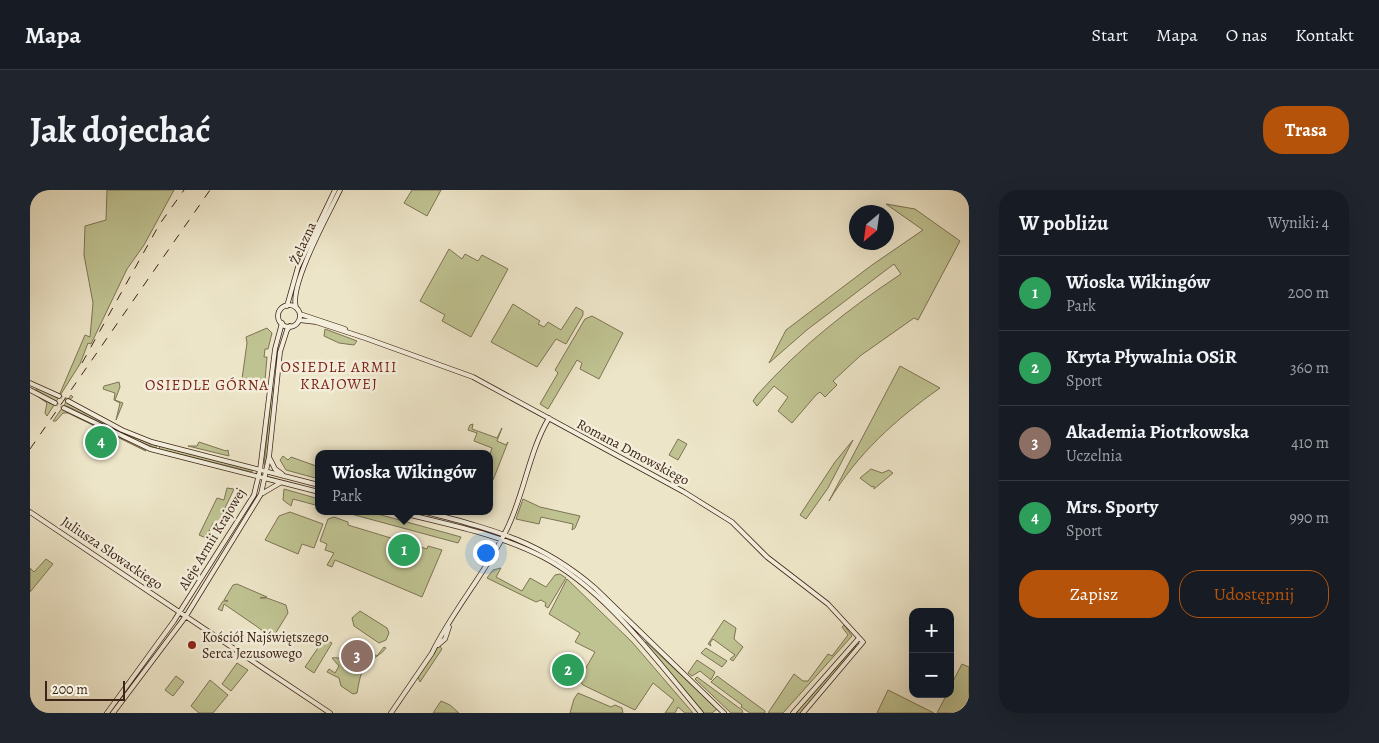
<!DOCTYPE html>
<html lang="pl">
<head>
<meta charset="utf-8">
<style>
	:root { --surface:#171b24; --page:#20242c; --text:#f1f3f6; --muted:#9ea1a6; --line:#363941; --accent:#b45309 }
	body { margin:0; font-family:Alegreya,serif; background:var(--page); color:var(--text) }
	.controls { position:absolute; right:15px; bottom:15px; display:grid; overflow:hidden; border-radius:10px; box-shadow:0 5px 20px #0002 }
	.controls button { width:45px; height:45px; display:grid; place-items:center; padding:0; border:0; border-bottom:1px solid var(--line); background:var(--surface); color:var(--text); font:25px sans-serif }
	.compass { position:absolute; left:819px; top:15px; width:45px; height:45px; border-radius:50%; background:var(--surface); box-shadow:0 5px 20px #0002; rotate:209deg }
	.scale { position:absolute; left:15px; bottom:12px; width:80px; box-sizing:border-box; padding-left:5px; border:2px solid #3e2417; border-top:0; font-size:14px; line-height:18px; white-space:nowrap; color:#3e2417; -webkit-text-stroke:4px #f3eedb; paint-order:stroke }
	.you { position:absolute; left:455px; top:362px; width:18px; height:18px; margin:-12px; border:4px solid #fff; border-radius:50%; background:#1a73e8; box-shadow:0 0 0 8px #1a73e833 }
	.badge { display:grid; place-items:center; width:32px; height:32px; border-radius:50%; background:var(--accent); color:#fff; font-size:16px; font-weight:700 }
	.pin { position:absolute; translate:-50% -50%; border:2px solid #fff; box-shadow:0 1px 5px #0006 }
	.popup { position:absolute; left:285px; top:260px; width:178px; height:65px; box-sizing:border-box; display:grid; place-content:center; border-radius:10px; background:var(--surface); filter:drop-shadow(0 1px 4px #0005); font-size:16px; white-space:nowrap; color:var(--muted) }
	.popup b { font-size:19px; color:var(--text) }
	.popup::after { content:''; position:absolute; left:50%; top:100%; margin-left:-10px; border:10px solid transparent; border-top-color:var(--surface) }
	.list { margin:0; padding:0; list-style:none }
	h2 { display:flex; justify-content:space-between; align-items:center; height:65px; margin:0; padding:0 20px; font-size:21px }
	h2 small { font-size:16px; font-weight:400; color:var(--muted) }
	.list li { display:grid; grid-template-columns:32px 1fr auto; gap:15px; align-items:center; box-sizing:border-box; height:75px; padding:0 20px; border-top:1px solid var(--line) }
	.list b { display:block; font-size:19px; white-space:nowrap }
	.list p { margin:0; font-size:16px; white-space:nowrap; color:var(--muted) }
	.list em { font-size:16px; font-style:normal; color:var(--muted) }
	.actions { display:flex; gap:10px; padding:15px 20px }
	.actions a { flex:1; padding:11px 0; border:1px solid var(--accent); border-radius:20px; text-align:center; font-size:18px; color:var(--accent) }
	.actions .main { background:var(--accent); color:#fff }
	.map { position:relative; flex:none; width:939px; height:523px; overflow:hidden; border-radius:20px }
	header { display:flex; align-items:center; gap:30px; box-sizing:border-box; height:70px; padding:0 25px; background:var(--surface); border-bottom:1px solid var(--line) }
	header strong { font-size:24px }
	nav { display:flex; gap:28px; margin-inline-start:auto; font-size:18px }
	.intro { display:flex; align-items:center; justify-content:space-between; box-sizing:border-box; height:120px; padding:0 30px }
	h1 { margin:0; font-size:35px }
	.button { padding:12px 22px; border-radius:20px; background:var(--accent); color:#fff; font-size:18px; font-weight:700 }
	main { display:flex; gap:30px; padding:0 30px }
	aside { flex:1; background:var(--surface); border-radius:20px; box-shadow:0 5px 20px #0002 }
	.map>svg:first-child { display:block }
</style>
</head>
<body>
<header>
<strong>Mapa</strong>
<nav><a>Start</a><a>Mapa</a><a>O nas</a><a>Kontakt</a></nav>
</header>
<div class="intro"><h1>Jak dojechać</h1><a class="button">Trasa</a></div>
<main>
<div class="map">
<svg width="939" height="523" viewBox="0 0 939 523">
	<rect width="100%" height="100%" fill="#ede5c8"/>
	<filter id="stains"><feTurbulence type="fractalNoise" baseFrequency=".004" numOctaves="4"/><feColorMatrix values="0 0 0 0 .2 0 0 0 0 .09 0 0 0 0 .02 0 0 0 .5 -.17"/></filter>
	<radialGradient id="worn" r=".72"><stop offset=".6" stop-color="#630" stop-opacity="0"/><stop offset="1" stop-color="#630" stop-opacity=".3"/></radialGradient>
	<!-- green -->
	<path fill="#bfc291" stroke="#7e7354" d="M 77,0 L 144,0 L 114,55 L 97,79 L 61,154 L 58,153 L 50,174 L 17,226 L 15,223 L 17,213 L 4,204 L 21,214 L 25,211 L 6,200 L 7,198 L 28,208 L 55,145 L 60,147 L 63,113 L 54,65 L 55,36 L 76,30 Z
		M 382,0 L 411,0 L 397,26 L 374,13 Z
		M 856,14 L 885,19 L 930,51 L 888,130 L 884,128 L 830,166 L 803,191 L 807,195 L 795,207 L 790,202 L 786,205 L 762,233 L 748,221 L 758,207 L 744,196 L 727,216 L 723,211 L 727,205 C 770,157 818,119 871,84 L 864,74 L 778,139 L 739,173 L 756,140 L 842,75 L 893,40 Z
		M 419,59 L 432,69 L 435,64 L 448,71 L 452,65 L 478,79 L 441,147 L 412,131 L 415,125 L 390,111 Z
		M 483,114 L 510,131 L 508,134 L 514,137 L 518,132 L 531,140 L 546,117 L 553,121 L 553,125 L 536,154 L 526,149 L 507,177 L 461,152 Z
		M 562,126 L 593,143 L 569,189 L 550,179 L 552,173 L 547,170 L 518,219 L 510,214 L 528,183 L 525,180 L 555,129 Z
		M 237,138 L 242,143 L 238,159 L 235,159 L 234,167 L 237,167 L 235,190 L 229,190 L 228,194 L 214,192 L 212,189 L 217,153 L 216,147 Z
		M 295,139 L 327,151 L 324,155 L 309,153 L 294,146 Z
		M 870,176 L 910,198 C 866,229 827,264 799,311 Z
		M 89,192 L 90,197 L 85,210 L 93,213 L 86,230 L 90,213 L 84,210 L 85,203 L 73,199 L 74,196 Z
		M 242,198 L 245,198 L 236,275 L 234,274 Z
		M 41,205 L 43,207 L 38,211 L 39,214 L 97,245 L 127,256 L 126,258 L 103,249 L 37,216 L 35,216 L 35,221 L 116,261 L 38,223 L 33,223 L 26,231 L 23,231 Z
		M 443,234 L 442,239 L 467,248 L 472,238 L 467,251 L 476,255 L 478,252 L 463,290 L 459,288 L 459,267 L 462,258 L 444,251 L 447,243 L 438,240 L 440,235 Z
		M 648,249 L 657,254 L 648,270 L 639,265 Z
		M 823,250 L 798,298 L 776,329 L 770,325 L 805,272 Z
		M 169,252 L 196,261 L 198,260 L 199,266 L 158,256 L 167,256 Z
		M 130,256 L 222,280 L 222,282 L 129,259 Z
		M 253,266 L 258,270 L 261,267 L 289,277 L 289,289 L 256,280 L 250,270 Z
		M 841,279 L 852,283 L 859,280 L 863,283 L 844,299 L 844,296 L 842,297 L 830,288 Z
		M 197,298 L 204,299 L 187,335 L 183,333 L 176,348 L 169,345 L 187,308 L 194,310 Z
		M 254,299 L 289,309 L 289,316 L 263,309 L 261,316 L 253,310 Z
		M 493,309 L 510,317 L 550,326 L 545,338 L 542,340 L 543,334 L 511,327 L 509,334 L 486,329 Z
		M 310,321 L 337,321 L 431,347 L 428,353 Z
		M 260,322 L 293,334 L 284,358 L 272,354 L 268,364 L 235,350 L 249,326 Z
		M 304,327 L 318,332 L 318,335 L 397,359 L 398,356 L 412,360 L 392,407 L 305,370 L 302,377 L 297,375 L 304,363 L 295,360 L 297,354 L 290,351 L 298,329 Z
		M 16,369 L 23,374 L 0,402 L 0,378 L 4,382 Z
		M 471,378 L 466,387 L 492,401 L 500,388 L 516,397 L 525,385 L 530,384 L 536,388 L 518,418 L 515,416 L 516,413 L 511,410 L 506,412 L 457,388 L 463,380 Z
		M 537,389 L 602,452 L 663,523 L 655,523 L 648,517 L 645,523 L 635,523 L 644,510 L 623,493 L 605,520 L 553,495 L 549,490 L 565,462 L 545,452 L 550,443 L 519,424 Z
		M 207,394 L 237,407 L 230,408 L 237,408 L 256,415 L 258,423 L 242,449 L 229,438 L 194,414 L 192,421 L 188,419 L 193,411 L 198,411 L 194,410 L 203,395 Z
		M 330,421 L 357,438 L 359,443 L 356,450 L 349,453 L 324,436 L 322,428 Z
		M 694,430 L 706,438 L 704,449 L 713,457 L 703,471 L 700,469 L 705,465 L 683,449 L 680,453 L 681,456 L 678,454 Z
		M 814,435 L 822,446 L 753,523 L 738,523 L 764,484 L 773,491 L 778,491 L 798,464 L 802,466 L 818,445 L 812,437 Z
		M 294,449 L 302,453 L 284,483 L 275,477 Z
		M 616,452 L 687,519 L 682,523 L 674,523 L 614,453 Z
		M 409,455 L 412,459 L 390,492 L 388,487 Z
		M 825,456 L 826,457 L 772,523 L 765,523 Z
		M 354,457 L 356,458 C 351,465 344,467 338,473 C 330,481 329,493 327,503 L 323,504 L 311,496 L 309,488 L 297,482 L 299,479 L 305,483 L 309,476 L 302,468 C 312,466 319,474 327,478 L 340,462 L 347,466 Z
		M 676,458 L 697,471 L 692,477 L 671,463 Z
		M 667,470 L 685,482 L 681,490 L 670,481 L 662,486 L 658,483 Z
		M 207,473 L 218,480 L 201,501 L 192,494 Z
		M 932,474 L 939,477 L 939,523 L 907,523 L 917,504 L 920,504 L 920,497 Z
		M 146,486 L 154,492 L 143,506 L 135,500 Z
		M 687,486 L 735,521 L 735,523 L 720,523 L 711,517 L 712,515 L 681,492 Z
		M 667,487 L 712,520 L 713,523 L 701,523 L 665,489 Z
		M 180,490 L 198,505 L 183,523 L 169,523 L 161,516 Z
		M 858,500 L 904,523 L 847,523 Z
		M 548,503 L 581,517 L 585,515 L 592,518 L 593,523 L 540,523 L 544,509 Z
		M 411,511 L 420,515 L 429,523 L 403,523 Z"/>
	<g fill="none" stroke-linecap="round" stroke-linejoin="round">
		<!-- secondary-tunnel -->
		<path stroke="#cabea5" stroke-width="4" stroke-dasharray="4 2" stroke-linecap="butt" d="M 29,206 L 38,211
			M 25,213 L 34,218"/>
		<defs>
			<path id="secondary" d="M248 126a11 11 0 1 1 22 0a11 11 0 1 1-22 0Z
				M 257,116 L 268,77 L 305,0
				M 266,117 C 259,95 299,23 310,0
				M 270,124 L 315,139
				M 269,130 L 286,132 L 335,148 L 443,187 L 654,302 L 702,332 L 737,367 L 798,414 L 833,452 L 773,523
				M 0,193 L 29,206
				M 0,200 L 25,213
				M 38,211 L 92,240 L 122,252 L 289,295
				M 34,218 L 120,259 L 289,302
				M 240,269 L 245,279 L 252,284
				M 233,303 L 250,293
				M 365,321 C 414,334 467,343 513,367 C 576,400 626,470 671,523
				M 392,321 C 461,339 509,350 565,398 L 694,523
				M 0,322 L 300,523
				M 408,455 L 415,449 L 419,437
				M 402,463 C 421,423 454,385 475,343 C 494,307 498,263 519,228
				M 77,523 L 144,431 L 224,305 L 230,280 L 245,159 L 252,133
				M 83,523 L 156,426 L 231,304 L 239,267 L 250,162 L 257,140 L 260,136
				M 361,523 L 402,463
				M 763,523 L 829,448"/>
		</defs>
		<!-- secondary casing -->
		<use href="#secondary" stroke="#3e2417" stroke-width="5.5"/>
		<!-- secondary -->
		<use href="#secondary" stroke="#f3eedb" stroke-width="4"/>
		<!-- rail -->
		<path stroke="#3e2417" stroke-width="1" stroke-dasharray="9 9" stroke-linecap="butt" d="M 52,173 L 129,35 L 154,0
			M 0,259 L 180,0"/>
	</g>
	<!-- markers -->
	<circle fill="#8f2418" stroke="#f3eedb" stroke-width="2" cx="162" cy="455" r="5"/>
	<g text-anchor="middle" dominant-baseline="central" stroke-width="5" stroke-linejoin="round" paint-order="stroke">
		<!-- street labels -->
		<g font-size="14" fill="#3e2417" stroke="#f3eedb">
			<text transform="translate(273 53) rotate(-66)">Żelazna</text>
			<text transform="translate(603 262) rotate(28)">Romana Dmowskiego</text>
			<text transform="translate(182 349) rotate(-59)">Aleje Armii Krajowej</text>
			<text transform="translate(82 363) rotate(34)">Juliusza Słowackiego</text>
		</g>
		<!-- poi labels -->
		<g font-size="14" fill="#3e2417" stroke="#f3eedb" text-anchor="start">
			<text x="172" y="447">Kościół Najświętszego<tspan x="172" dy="16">Serca Jezusowego</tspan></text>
		</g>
		<!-- neighbourhood labels -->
		<g font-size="15" letter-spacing="1" fill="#7a1f14" stroke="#f3eedb">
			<text x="309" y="177">OSIEDLE ARMII<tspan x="309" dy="17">KRAJOWEJ</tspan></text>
			<text x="177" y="195">OSIEDLE GÓRNA</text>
		</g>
	</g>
	<rect width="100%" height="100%" filter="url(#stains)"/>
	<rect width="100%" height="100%" fill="url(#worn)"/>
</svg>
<div class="controls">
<button>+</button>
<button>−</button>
</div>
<svg class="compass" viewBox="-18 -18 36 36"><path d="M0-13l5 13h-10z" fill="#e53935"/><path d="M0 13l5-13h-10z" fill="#9ea1a6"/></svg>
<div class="scale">200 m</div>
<div class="you"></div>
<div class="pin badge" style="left:374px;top:360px;background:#2e9e5b">1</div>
<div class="popup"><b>Wioska Wikingów</b>Park</div>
<div class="pin badge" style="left:538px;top:480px;background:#2e9e5b">2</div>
<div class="pin badge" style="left:327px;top:466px;background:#8d6e63">3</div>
<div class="pin badge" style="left:71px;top:252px;background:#2e9e5b">4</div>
</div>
<aside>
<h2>W pobliżu<small>Wyniki: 4</small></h2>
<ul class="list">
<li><span class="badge" style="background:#2e9e5b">1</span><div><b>Wioska Wikingów</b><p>Park</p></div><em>200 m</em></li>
<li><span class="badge" style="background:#2e9e5b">2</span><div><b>Kryta Pływalnia OSiR</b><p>Sport</p></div><em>360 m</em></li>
<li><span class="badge" style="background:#8d6e63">3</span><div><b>Akademia Piotrkowska</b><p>Uczelnia</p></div><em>410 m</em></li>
<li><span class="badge" style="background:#2e9e5b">4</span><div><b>Mrs. Sporty</b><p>Sport</p></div><em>990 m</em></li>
</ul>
<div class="actions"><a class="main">Zapisz</a><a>Udostępnij</a></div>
</aside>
</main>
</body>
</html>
